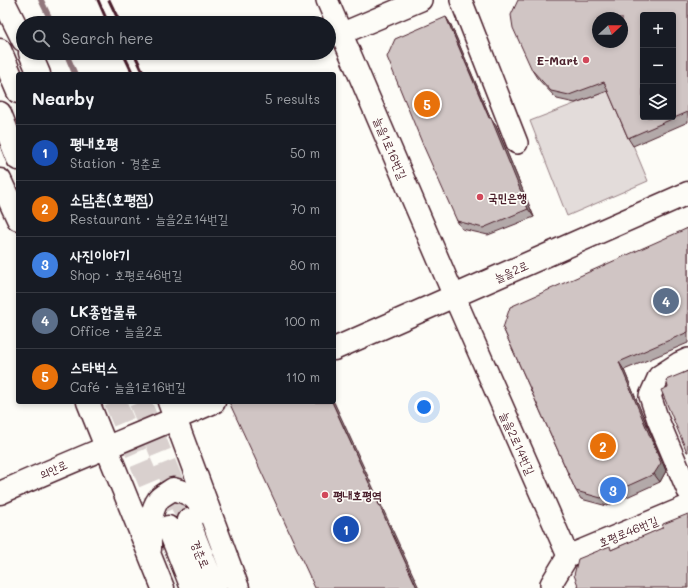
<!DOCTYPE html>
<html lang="en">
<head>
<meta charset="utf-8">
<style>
	:root { --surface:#171b24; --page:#242831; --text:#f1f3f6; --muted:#9ea1a6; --line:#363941; --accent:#b45309 }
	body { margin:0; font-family:Mali,"Poor Story",sans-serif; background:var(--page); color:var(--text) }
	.controls { position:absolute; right:12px; top:12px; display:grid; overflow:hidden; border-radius:4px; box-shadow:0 2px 6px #0003 }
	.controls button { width:36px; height:36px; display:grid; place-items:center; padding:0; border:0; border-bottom:1px solid var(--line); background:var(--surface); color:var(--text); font:20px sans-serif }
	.compass { position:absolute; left:592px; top:12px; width:36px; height:36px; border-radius:50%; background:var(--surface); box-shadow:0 2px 6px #0003; rotate:68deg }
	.you { position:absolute; left:424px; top:407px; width:14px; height:14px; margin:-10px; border:3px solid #fff; border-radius:50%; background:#1a73e8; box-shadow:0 0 0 6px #1a73e833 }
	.badge { display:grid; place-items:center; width:26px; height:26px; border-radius:50%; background:var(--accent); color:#fff; font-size:13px; font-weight:700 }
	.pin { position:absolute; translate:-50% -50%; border:2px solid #fff; box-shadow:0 1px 4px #0006 }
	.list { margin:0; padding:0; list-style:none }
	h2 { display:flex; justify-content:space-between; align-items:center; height:52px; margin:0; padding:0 16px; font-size:17px }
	h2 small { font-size:13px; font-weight:400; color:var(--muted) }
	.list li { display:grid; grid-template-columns:26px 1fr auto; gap:12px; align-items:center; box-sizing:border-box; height:56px; padding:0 16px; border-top:1px solid var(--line) }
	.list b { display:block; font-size:15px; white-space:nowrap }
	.list p { margin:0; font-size:13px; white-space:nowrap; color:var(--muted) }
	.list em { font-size:13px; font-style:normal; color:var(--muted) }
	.icon { flex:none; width:22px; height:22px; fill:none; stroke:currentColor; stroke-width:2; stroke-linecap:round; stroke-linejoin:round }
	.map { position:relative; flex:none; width:688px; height:588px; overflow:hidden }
	.search { position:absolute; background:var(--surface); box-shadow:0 2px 6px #0003; left:16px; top:16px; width:320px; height:44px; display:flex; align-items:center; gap:10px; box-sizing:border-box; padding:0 14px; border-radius:22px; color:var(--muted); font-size:15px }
	.panel { position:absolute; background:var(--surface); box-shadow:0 2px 6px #0003; left:16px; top:72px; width:320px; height:332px; border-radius:4px }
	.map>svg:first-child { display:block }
</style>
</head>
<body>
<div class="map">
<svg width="688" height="588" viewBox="0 0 688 588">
	<rect width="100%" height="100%" fill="#fdfcf7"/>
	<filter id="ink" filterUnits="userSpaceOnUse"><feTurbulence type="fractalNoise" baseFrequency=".025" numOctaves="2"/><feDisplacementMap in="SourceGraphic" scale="8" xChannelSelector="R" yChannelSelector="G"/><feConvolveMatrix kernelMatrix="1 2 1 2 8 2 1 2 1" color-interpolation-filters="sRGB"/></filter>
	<g filter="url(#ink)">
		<!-- green -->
		<path fill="#e3dcda" stroke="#967e82" d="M 610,90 L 648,181 L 567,216 L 530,121 Z"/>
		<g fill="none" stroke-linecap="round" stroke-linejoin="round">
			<!-- stream -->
			<path stroke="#91777b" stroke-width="5.5" d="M 41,0 L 52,23
				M 66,53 L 75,74"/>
			<!-- secondary-tunnel -->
			<path stroke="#d9d0ce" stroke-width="22" stroke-dasharray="22 11" stroke-linecap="butt" d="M 115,402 L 168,527
				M 140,402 L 188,520"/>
			<defs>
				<path id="street" d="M 327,0 L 454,296 L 568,556 L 551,584 L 552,588
					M 461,0 L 517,143
					M 343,33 L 421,0
					M 688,359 L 679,363 L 659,376 L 650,396 L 658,420 L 688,491
					M 568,556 L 688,506"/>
				<path id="secondary" d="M 3,0 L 23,40
					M 0,50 L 18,92
					M 30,53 L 39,74
					M 0,113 L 18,159
					M 0,180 L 18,219
					M 334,349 L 688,193
					M 88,402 L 163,588
					M 169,402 L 238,588
					M 0,493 C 71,461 143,433 214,402
					M 188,520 L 215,588
					M 168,527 L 192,588
					M 150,549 C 150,534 149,513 158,500 C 161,496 169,492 173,489 C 191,493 196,498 206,513"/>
			</defs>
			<!-- street casing -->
			<use href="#street" stroke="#4a1f2b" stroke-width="24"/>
			<!-- secondary casing -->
			<use href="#secondary" stroke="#4a1f2b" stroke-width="25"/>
			<!-- street -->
			<use href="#street" stroke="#fdfcf7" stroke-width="21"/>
			<!-- secondary -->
			<use href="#secondary" stroke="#fdfcf7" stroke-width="22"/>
			<!-- rail -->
			<path stroke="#4a1f2b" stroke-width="3" d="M 98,0 L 108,23
				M 109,0 L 120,23
				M 123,53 L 133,74
				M 134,53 L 144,74"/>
		</g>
		<!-- wall -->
		<path fill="#b3a9a9" stroke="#4a1f2b" d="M 688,0 L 688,122 L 633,146 L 628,138 L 608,91 L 575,103 L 557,99 L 537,78 L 532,70 Z
			M 446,17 L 451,25 L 491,119 L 496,126 L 534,217 L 488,235 L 462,229 L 457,221 Z
			M 688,228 L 688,343 L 624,370 L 666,471 L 660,482 L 607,506 L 581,499 L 576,491 L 503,328 Z"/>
		<!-- shaded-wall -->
		<path fill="#928a89" stroke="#4a1f2b" d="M 446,17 L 451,25 L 491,119 L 496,126 L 534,217 L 528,209 Z
			M 619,362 L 624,370 L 666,471 L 660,482 L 654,474 Z
			M 332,402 L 334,402 L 419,588 L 417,588 Z"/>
		<!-- building -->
		<path fill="#d0c5c4" stroke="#4a1f2b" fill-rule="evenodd" d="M 518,0 L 688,0 L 688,112 L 628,138 L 604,82 L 569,95 L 551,91 L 532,70 L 513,28 L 511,15 ZM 643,15 L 673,15 L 673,117 L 643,117 ZM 598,18 L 622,18 L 622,42 L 598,42 Z
			M 446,17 L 489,118 L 491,118 L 528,209 L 483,228 L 457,221 L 423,145 L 387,57 L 395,39 Z
			M 688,228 L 688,332 L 619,362 L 661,463 L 654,474 L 601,498 L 576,491 L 503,328 L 510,307 Z
			M 688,371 L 688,452 L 687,452 L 661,390 L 668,387 L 666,380 Z
			M 229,402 L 332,402 L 417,588 L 315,588 Z
			M 688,514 L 688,588 L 579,588 L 574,575 L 578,559 L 610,546 L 611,550 L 662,528 L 663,524 Z"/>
	</g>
	<!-- markers -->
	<g fill="#d1495b" stroke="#fdfcf7" stroke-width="1.5">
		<circle cx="586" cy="60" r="4"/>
		<circle cx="480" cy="197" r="4"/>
		<circle cx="325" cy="495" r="4"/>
	</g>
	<g text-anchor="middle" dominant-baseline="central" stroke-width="3.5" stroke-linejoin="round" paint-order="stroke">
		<!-- poi labels -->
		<g font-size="12" font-weight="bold" fill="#4a1f2b" stroke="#fdfcf7" text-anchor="start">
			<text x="578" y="60" text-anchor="end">E-Mart</text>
			<text x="488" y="197">국민은행</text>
			<text x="333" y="495">평내호평역</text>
		</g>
		<!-- street labels -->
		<g font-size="12" fill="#4a1f2b" stroke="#fdfcf7">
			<text transform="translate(391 148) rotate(67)">늘을1로16번길</text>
			<text transform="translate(511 271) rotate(-24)">늘을2로</text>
			<text transform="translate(518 443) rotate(66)">늘을2로14번길</text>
			<text transform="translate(53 469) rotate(-24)">의안로</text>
			<text transform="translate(628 531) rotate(-22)">호평로46번길</text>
			<text transform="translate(201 554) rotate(68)">경춘로</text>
		</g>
	</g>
</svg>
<div class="controls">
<button>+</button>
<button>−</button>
<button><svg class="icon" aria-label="layers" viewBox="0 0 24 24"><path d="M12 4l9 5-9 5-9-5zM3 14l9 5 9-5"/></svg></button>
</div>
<svg class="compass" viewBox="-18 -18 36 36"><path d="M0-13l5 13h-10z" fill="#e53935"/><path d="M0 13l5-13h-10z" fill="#9ea1a6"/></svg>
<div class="you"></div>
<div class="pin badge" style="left:346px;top:529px;background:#1a4fb4">1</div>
<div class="pin badge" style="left:603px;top:446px;background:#e8710a">2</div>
<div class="pin badge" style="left:613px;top:490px;background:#3f7fe0">3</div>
<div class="pin badge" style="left:666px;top:301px;background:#5c6f8a">4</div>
<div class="pin badge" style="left:427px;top:104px;background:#e8710a">5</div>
<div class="search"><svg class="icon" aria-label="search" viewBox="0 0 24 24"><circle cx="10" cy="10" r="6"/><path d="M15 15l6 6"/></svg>Search here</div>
<section class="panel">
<h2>Nearby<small>5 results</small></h2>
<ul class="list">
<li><span class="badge" style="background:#1a4fb4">1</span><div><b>평내호평</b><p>Station · 경춘로</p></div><em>50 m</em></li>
<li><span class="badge" style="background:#e8710a">2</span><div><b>소담촌(호평점)</b><p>Restaurant · 늘을2로14번길</p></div><em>70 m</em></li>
<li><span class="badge" style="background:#3f7fe0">3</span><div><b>사진이야기</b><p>Shop · 호평로46번길</p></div><em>80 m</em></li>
<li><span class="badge" style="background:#5c6f8a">4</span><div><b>LK종합물류</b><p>Office · 늘을2로</p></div><em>100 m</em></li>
<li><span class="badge" style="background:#e8710a">5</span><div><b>스타벅스</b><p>Café · 늘을1로16번길</p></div><em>110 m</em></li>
</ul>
</section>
</div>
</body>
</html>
